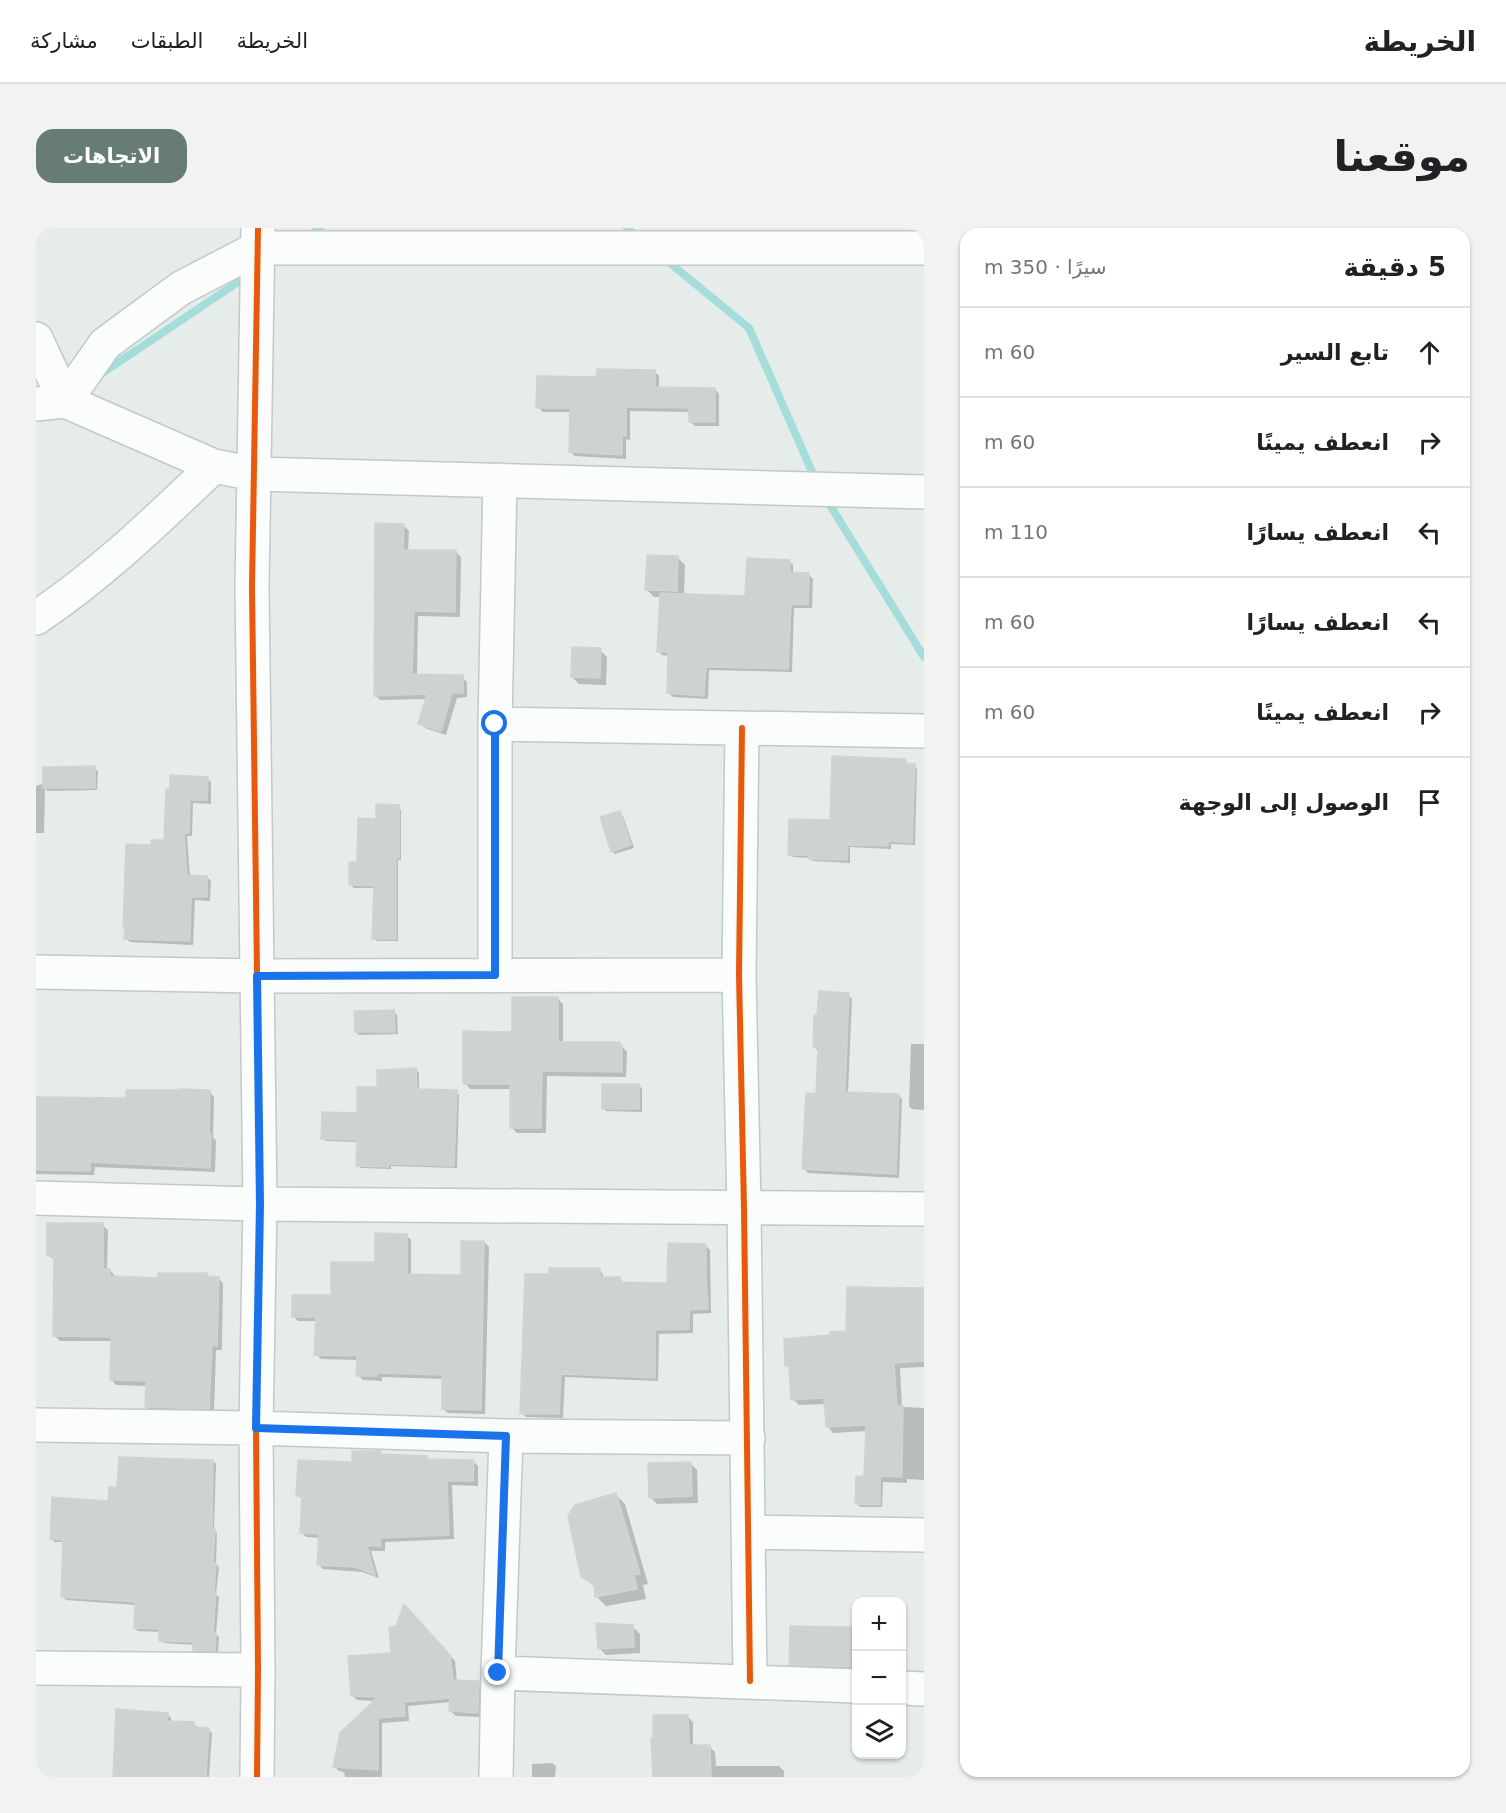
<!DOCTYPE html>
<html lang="ar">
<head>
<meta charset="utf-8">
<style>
	:root { --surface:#fff; --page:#f2f2f2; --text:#202124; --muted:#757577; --line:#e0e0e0; --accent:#677d73 }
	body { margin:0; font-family:"DejaVu Sans","Noto Sans Arabic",sans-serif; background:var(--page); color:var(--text); direction:rtl }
	.controls { position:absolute; right:18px; bottom:18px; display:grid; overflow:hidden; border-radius:12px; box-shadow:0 2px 4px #0004 }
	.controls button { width:54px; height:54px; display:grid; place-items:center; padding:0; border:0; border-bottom:2px solid var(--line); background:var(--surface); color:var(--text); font:30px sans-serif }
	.stop { position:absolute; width:18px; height:18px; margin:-14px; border:4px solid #1a73e8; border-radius:50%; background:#fff }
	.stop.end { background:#1a73e8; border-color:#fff; box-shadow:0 2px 6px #0008 }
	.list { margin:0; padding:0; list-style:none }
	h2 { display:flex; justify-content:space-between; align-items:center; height:78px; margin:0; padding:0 24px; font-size:26px }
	h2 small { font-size:20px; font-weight:400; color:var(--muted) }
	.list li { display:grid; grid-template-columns:39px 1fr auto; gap:18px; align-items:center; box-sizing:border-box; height:90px; padding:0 24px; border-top:2px solid var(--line) }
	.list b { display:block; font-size:22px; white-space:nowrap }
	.list em { font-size:20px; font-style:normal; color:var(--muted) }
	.icon { flex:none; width:33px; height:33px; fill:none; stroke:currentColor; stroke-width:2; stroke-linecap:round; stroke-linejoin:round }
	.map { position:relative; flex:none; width:888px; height:1549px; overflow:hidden; direction:ltr; border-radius:18px }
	header { display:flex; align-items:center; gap:36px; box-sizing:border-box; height:84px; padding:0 30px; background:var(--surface); border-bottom:2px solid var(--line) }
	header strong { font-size:28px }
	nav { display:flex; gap:33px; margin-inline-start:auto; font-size:21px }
	.intro { display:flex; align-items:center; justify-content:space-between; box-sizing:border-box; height:144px; padding:0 36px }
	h1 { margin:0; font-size:42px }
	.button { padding:15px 27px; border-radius:18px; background:var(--accent); color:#fff; font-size:21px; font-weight:700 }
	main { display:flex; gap:36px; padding:0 36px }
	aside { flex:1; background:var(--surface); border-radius:18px; box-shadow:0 2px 4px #0004 }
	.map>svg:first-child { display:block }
</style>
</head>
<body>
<header>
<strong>الخريطة</strong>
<nav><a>الخريطة</a><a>الطبقات</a><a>مشاركة</a></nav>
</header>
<div class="intro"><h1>موقعنا</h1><a class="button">الاتجاهات</a></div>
<main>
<aside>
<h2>5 دقيقة<small>سيرًا · 350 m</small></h2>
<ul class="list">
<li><svg class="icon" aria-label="ahead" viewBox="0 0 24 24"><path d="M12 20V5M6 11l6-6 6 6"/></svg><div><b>تابع السير</b></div><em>60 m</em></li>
<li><svg class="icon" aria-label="right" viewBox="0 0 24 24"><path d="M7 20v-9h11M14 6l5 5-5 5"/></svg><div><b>انعطف يمينًا</b></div><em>60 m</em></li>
<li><svg class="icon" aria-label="left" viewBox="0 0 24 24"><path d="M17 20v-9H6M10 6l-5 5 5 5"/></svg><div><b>انعطف يسارًا</b></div><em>110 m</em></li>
<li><svg class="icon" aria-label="left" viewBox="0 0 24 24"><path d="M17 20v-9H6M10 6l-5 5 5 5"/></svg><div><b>انعطف يسارًا</b></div><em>60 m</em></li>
<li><svg class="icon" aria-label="right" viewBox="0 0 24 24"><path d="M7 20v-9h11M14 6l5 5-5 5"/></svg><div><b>انعطف يمينًا</b></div><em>60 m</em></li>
<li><svg class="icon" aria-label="arrive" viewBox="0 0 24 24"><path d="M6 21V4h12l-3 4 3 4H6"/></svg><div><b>الوصول إلى الوجهة</b></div></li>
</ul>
</aside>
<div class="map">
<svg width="888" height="1549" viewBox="0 0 888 1549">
	<rect width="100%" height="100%" fill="#e6ece9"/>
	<!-- shadow -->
	<path fill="#0003" d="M 619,144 L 623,148 L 623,160 L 679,161 L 683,166 L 683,198 L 659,198 L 654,193 L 654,184 L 594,183 L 594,212 L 590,211 L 590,231 L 539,228 L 534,224 L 536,184 L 507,184 L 502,179 L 562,151 Z
		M 367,297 L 373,303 L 372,323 L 420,324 L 425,329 L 424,389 L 382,388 L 381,447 L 426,449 L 431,454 L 431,469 L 421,470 L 410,507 L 389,500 L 384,495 L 391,471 L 344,472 L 339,467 Z
		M 642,330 L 649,337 L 648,367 L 710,370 L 753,333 L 757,337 L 757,346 L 773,347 L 777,351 L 776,380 L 758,380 L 756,444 L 673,442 L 672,471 L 637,469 L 633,465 L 633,428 L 626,427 L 622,423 L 625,369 L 618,369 L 611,362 Z
		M 564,422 L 571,429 L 570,457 L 543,456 L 536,449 Z
		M 870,532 L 873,538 L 878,538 L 881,541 L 879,617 L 855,616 L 855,621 L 814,619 L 814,635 L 777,633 L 774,630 L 757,629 L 754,626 Z
		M 58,540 L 62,543 L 61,562 L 11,563 L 9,560 L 8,605 L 0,605 L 0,558 L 6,556 L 8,558 Z
		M 171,550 L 175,554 L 175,576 L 157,575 L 156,608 L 151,608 L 154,649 L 171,649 L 175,653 L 174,673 L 159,672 L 157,717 L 94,714 L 90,710 L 117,619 L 129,614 L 131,563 Z
		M 362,579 L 365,582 L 365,632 L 362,632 L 362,713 L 341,713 L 338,710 L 339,660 L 318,660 L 315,657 L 341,592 Z
		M 584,585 L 587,588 L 598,620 L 579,626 L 576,623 Z
		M 812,767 L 816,771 L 812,865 L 862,867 L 866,871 L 863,950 L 772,945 L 768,941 L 782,867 L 783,823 L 778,819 L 783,789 Z
		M 522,771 L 527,776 L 527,815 L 583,815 L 591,824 L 590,849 L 511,848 L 510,905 L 481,905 L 475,899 L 476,861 L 434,861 L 429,855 L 477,805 Z
		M 358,784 L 361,787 L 362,806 L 323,807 L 320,804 Z
		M 875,816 L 888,816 L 888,882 L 876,881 L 873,878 Z
		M 380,841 L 383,845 L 383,862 L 420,864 L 423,867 L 421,940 L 355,938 L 355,941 L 325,940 L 322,937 L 322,914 L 290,913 L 286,910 L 322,886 L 342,861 Z
		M 603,857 L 606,861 L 606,884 L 570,883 L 567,880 Z
		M 174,864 L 178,869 L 177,910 L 180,912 L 179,944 L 59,939 L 58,947 L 0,946 L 0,871 L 91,872 Z
		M 66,997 L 72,1002 L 71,1042 L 74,1042 L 79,1048 L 79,1050 L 124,1051 L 170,1047 L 174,1050 L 182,1050 L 187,1055 L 186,1122 L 180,1122 L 178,1185 L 115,1183 L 110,1178 L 111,1158 L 80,1157 L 75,1151 L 76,1113 L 24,1113 L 18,1107 L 19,1032 L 12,1027 Z
		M 371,1008 L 375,1012 L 375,1048 L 427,1048 L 448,1014 L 453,1019 L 449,1186 L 412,1185 L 407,1181 L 408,1151 L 346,1149 L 346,1153 L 327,1152 L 322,1147 L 322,1132 L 285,1131 L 280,1126 L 281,1093 L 262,1093 L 257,1088 L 297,1069 L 340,1036 Z
		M 670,1018 L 674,1022 L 675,1085 L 657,1086 L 657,1105 L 623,1106 L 622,1153 L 529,1149 L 527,1190 L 490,1189 L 486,1185 L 514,1047 L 563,1042 L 567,1046 L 567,1051 L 584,1051 L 588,1055 L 633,1057 Z
		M 888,1062 L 888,1139 L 864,1140 L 866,1179 L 888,1180 L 888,1252 L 871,1251 L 871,1255 L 847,1254 L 846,1279 L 824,1279 L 821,1275 L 832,1250 L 829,1247 L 831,1203 L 797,1205 L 791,1198 L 790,1176 L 763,1177 L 757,1171 L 755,1141 L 751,1137 L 796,1108 L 812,1105 Z
		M 345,1225 L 347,1227 L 391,1230 L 393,1232 L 437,1233 L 442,1238 L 442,1258 L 416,1257 L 418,1311 L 349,1314 L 349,1323 L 335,1323 L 343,1350 L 326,1344 L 287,1341 L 282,1336 L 284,1310 L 270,1309 L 265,1304 L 267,1272 L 262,1267 L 317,1235 Z
		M 177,1233 L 180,1236 L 178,1302 L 181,1305 L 180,1336 L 183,1339 L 180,1366 L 183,1369 L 180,1406 L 183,1409 L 182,1425 L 162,1425 L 158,1422 L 159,1417 L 128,1415 L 124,1412 L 125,1404 L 102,1403 L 99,1400 L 100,1377 L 30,1372 L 27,1369 L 28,1314 L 18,1314 L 15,1310 L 73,1274 L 82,1261 Z
		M 654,1235 L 661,1242 L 662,1275 L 621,1276 L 614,1269 Z
		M 580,1267 L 589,1276 L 612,1356 L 607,1357 L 610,1371 L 570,1378 L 560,1368 L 560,1360 L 547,1348 Z
		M 369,1379 L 419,1433 L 421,1454 L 442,1455 L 447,1460 L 447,1489 L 420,1488 L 415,1483 L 415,1474 L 372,1478 L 373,1493 L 346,1495 L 346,1549 L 309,1549 L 308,1544 L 303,1543 L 298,1538 L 339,1473 L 321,1472 L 316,1467 L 357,1427 L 361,1400 Z
		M 597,1399 L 604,1406 L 604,1425 L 570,1427 L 563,1420 Z
		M 818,1401 L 820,1403 L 820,1444 L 760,1442 L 754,1436 Z
		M 131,1486 L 135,1490 L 135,1495 L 158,1496 L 162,1500 L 172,1501 L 176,1505 L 173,1549 L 79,1549 Z
		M 652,1489 L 657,1494 L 657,1519 L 674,1519 L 679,1524 L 680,1538 L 743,1538 L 748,1543 L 748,1549 L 618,1549 Z
		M 516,1535 L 520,1538 L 519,1549 L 496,1549 L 496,1536 Z"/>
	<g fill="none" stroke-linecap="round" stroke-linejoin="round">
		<!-- stream -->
		<path stroke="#a5dddb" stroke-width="8" d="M 591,0 L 602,10
			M 270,10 L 284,0
			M 629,31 L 713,100 L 781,255
			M 65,146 L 214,46
			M 789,269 L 888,429"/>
	</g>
	<!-- building -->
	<path fill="#cdd3d0" stroke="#cfd5d2" stroke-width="1.5" d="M 561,141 L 619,142 L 619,159 L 679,160 L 679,194 L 653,194 L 653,180 L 590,179 L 590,208 L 586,208 L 586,227 L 533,224 L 534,180 L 500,180 L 501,148 L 560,149 Z
		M 339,295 L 368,296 L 367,322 L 420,322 L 419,384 L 378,383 L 376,446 L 427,447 L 427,465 L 416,465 L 405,503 L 382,496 L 391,466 L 338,468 Z
		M 611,327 L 642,328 L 641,363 L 609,362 Z
		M 711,330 L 754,332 L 754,344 L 773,345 L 772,377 L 755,376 L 752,441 L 670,439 L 668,468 L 631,465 L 632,424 L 621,424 L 624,365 L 709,368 Z
		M 536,419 L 565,420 L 564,450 L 535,449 Z
		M 796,528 L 870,531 L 870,536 L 879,536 L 876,615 L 852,613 L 852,618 L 812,617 L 811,632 L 773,631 L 773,627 L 752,627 L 753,591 L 794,592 Z
		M 59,538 L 59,560 L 7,560 L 7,539 Z
		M 134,547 L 172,549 L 171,572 L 154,572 L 153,605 L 148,605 L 151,647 L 171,648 L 171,669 L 155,669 L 154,713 L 88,711 L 89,700 L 87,700 L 90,616 L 115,617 L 115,612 L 128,612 L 130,561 L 134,561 Z
		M 340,576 L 363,577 L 363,630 L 360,630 L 360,711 L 336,711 L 338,658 L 313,657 L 313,634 L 321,634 L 322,590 L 340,591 Z
		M 584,583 L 595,617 L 575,624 L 564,589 Z
		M 783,763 L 813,765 L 809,864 L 863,866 L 860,946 L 766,941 L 770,865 L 780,866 L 782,819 L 777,819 L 778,787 L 781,787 Z
		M 476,769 L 522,769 L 522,814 L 584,814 L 584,817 L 586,817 L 586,844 L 506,843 L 505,900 L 474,900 L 474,856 L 427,856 L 427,803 L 476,804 Z
		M 358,782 L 359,804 L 319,804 L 318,783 Z
		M 380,840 L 381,861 L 421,862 L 418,938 L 353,936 L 352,939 L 320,938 L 321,912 L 285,911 L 286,884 L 321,885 L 321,859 L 341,859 L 341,842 Z
		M 566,856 L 603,856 L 603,881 L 566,881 Z
		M 143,861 L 174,862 L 173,906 L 175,906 L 174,940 L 54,934 L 54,943 L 0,942 L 0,869 L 90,870 L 90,862 L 143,862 Z
		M 11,995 L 67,995 L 67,1041 L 74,1041 L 74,1048 L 122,1050 L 122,1045 L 171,1045 L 171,1048 L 183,1049 L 181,1118 L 176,1117 L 173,1181 L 109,1179 L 110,1153 L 74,1152 L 75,1109 L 17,1108 L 18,1028 L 11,1028 Z
		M 339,1005 L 371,1006 L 371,1046 L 425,1047 L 425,1013 L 448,1013 L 445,1182 L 406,1181 L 406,1147 L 342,1145 L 341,1148 L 320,1148 L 321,1128 L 278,1127 L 280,1089 L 256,1089 L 256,1067 L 295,1067 L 295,1034 L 339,1034 Z
		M 632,1015 L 670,1016 L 670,1050 L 672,1081 L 653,1082 L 653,1101 L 619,1102 L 619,1150 L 525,1146 L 523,1186 L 484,1186 L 489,1046 L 513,1046 L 513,1040 L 564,1040 L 564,1049 L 584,1049 L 584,1054 L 631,1055 Z
		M 811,1059 L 888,1060 L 888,1133 L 858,1135 L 861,1178 L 867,1178 L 866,1249 L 828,1248 L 830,1197 L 790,1199 L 788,1170 L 755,1172 L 753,1138 L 749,1138 L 748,1111 L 794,1107 L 794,1104 L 810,1103 Z
		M 316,1223 L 345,1223 L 345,1226 L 391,1228 L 391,1231 L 438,1232 L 437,1253 L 411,1253 L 413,1307 L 344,1310 L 345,1318 L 331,1318 L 339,1347 L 320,1339 L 281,1337 L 283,1306 L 264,1305 L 266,1268 L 260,1268 L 262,1232 L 316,1234 Z
		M 83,1229 L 177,1232 L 176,1300 L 179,1301 L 177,1334 L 180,1335 L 178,1364 L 180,1364 L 177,1404 L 180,1405 L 179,1423 L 157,1423 L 157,1414 L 123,1413 L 123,1401 L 98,1400 L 99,1374 L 25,1369 L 27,1312 L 14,1311 L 16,1269 L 72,1273 L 73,1259 L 81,1259 Z
		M 655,1234 L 656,1268 L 613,1270 L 612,1235 Z
		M 820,1248 L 844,1249 L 844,1277 L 819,1276 Z
		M 580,1265 L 604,1346 L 598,1347 L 601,1361 L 559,1369 L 558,1356 L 545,1349 L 532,1288 L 539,1277 Z
		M 368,1376 L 414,1427 L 417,1452 L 443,1453 L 442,1485 L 413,1483 L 414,1470 L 368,1474 L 369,1488 L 342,1490 L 342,1542 L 297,1539 L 304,1505 L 342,1469 L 315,1468 L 312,1428 L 355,1425 L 353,1399 L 360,1398 Z
		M 560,1395 L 597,1397 L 598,1419 L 562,1421 Z
		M 754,1398 L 818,1399 L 819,1439 L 753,1437 Z
		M 80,1481 L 132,1485 L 131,1493 L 158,1494 L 158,1499 L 173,1500 L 170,1549 L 77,1549 Z
		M 617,1487 L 652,1487 L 653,1517 L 674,1517 L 675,1549 L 617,1549 L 615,1510 L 617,1510 Z"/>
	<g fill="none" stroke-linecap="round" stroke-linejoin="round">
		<defs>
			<path id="minor" d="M 0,111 L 29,173 L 178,238 L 218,246 L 888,264
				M 0,176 L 29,173 L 69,116 L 145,60 L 222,20 L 888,20
				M 0,390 C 67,345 120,293 178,238
				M 459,496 L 888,503
				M 706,500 L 703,747 L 708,980 L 714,1453
				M 0,744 L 221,748 L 703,747
				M 459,748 L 459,496 L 464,252
				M 0,970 L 224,976 L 888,981
				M 0,1197 L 220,1200 L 470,1208 L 712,1210
				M 712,1304 L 888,1307
				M 0,1440 L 222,1442
				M 462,1445 L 820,1458
				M 866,1460 L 888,1461
				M 221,1549 L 222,1442 L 220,1200 L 224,976 L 216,359 L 222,0
				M 460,1549 L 462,1445 L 470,1208"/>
		</defs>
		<!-- minor casing -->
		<use href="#minor" stroke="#c3c9c6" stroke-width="36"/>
		<!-- minor -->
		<use href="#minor" stroke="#fbfcfc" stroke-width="33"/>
		<defs>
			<path id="cycleway" d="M 706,500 L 703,747 L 708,980 L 714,1453
				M 221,1549 L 222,1442 L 220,1200 L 224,976 L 216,359 L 222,0"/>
		</defs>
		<!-- cycleway casing -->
		<use href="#cycleway" stroke="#f5faf7" stroke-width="10"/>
		<!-- cycleway -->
		<use href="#cycleway" stroke="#e8590c" stroke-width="6"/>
	</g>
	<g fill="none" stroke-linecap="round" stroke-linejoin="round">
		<!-- route -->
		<path stroke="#1a73e8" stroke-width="8" d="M 459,496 L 459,747 L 221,748 L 224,976 L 220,1200 L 470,1208 L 462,1445"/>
	</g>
</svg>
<div class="controls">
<button>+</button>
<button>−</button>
<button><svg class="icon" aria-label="layers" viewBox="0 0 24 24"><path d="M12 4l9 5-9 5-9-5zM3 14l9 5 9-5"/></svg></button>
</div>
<div class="stop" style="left:459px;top:496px"></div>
<div class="stop end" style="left:462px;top:1445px"></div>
</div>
</main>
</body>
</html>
